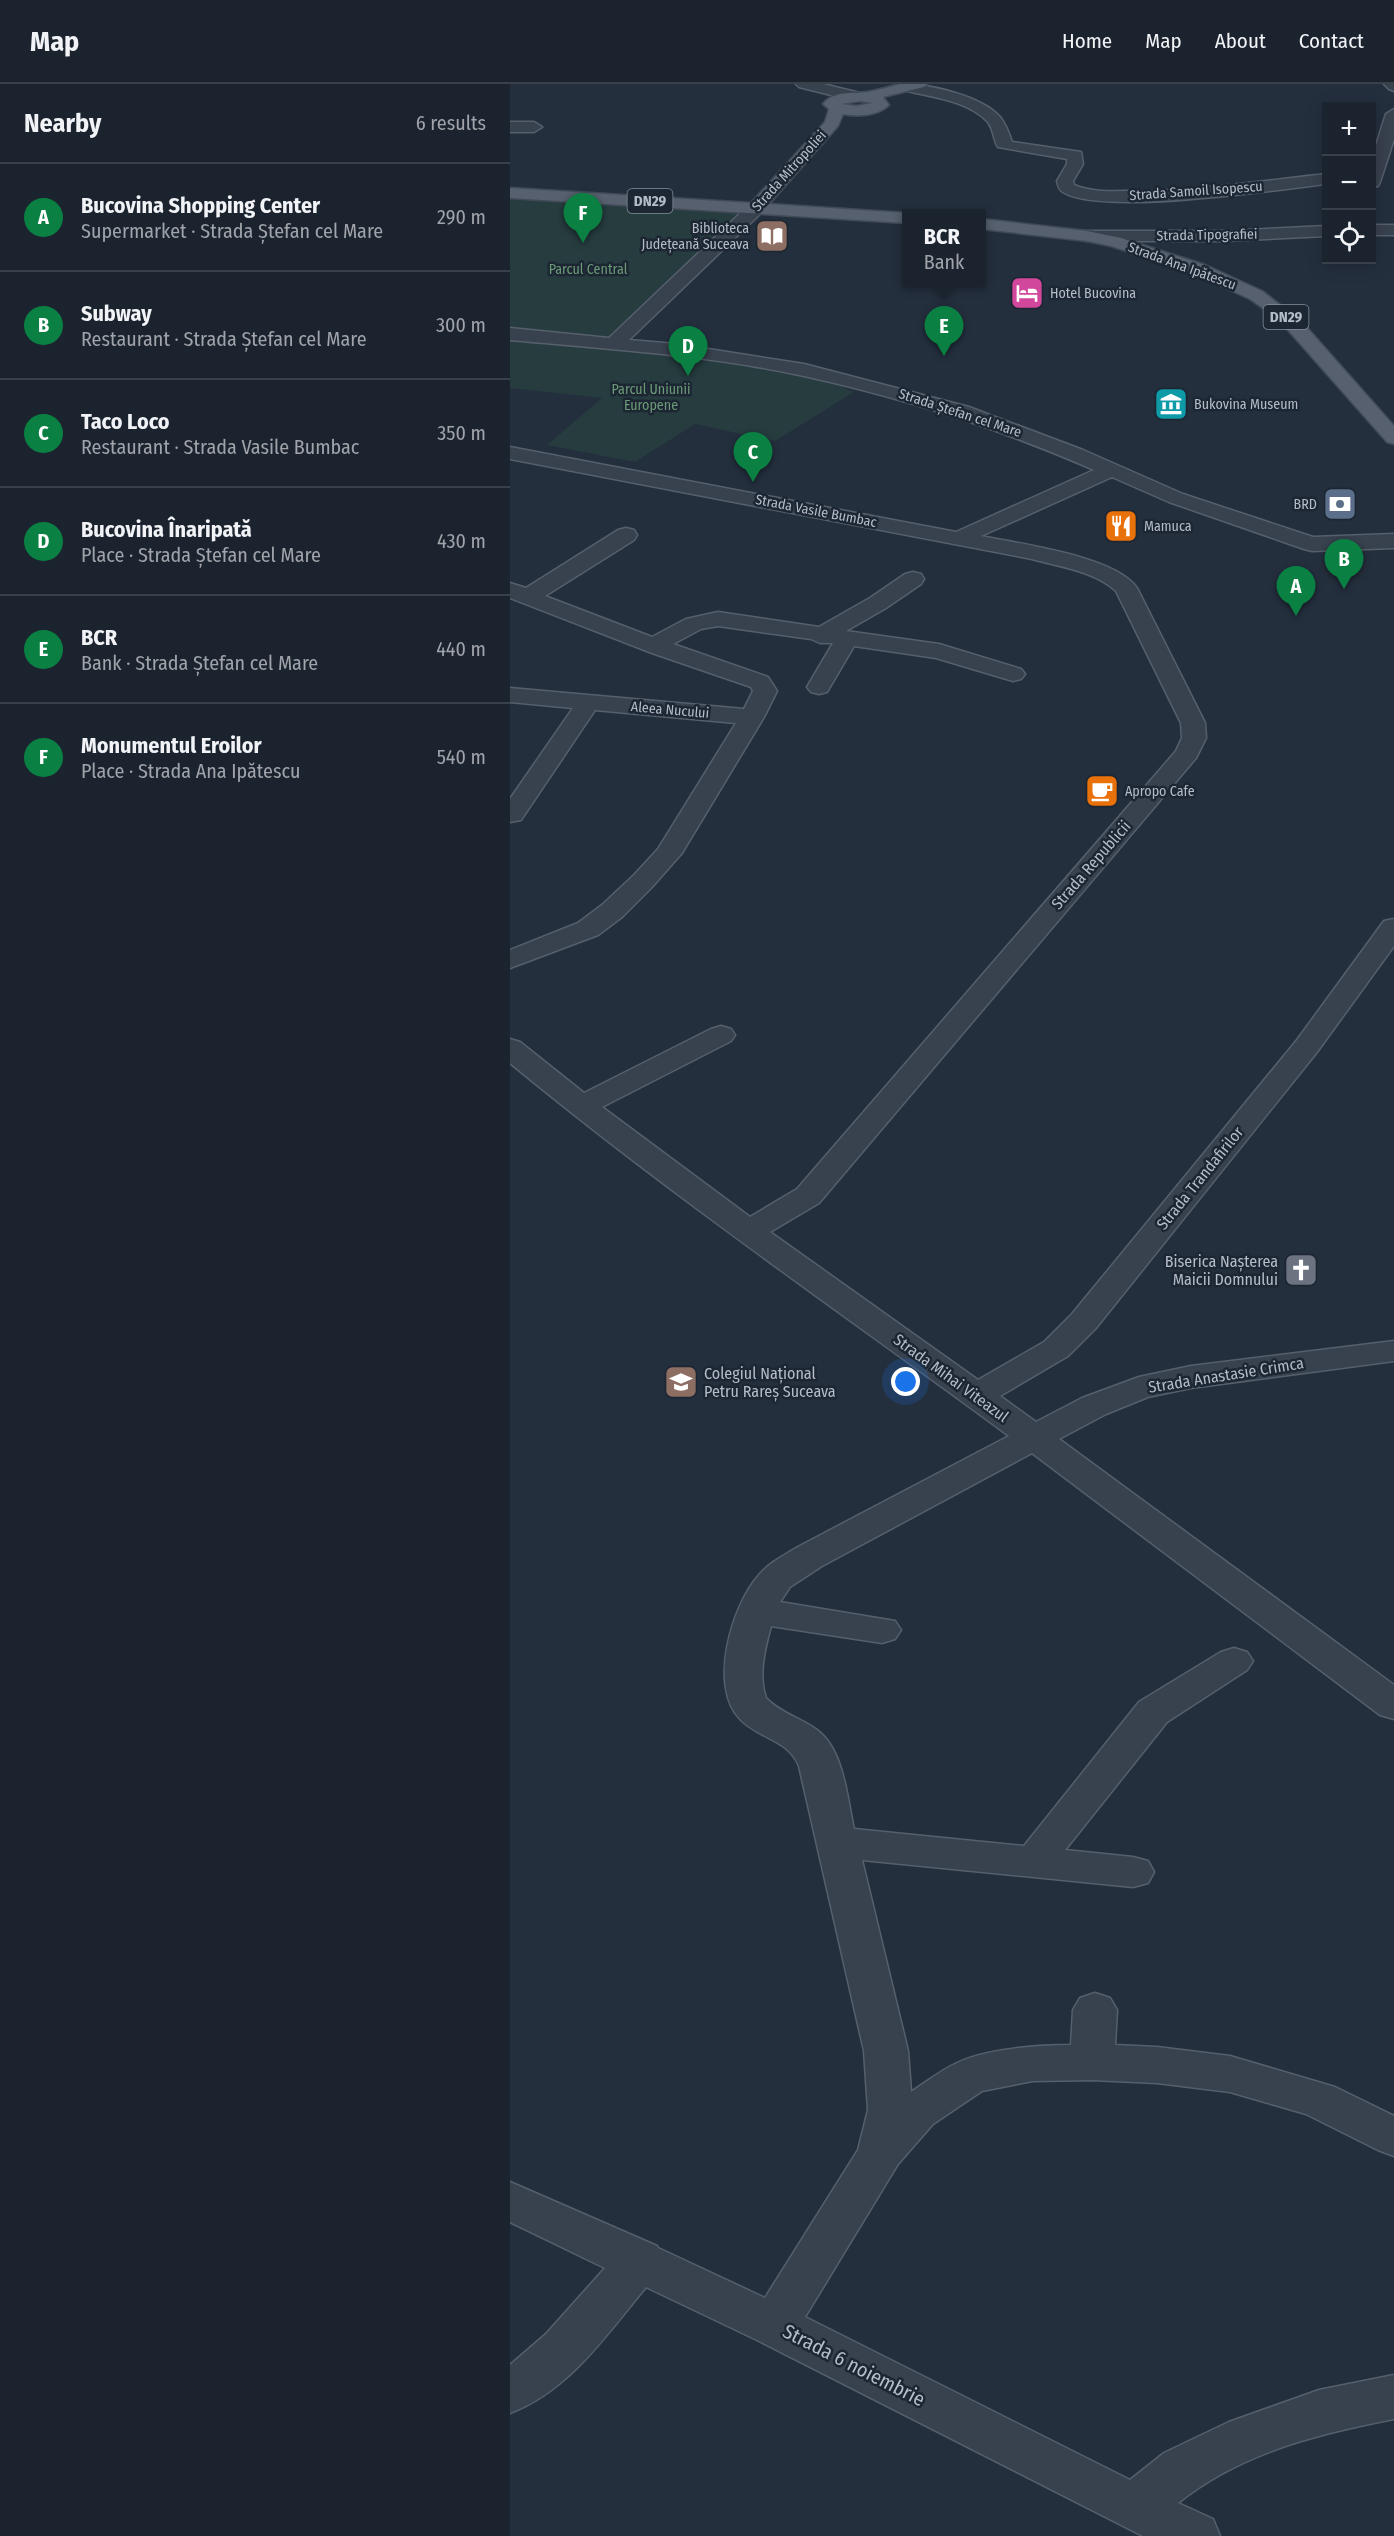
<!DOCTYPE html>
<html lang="en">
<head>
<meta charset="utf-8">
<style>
	:root { --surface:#1b232e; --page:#282f3a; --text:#f1f3f6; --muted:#a0a4aa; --line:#39404a; --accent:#0b8043 }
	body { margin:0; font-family:"Fira Sans Condensed",sans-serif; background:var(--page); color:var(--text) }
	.controls { position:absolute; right:18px; top:18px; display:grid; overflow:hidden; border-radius:0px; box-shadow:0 3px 15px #0003 }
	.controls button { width:54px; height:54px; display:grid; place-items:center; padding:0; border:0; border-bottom:2px solid var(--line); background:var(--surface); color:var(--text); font:30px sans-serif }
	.you { position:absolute; left:396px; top:1298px; width:21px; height:21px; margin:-15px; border:4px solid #fff; border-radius:50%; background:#1a73e8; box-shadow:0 0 0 9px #1a73e833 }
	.badge { display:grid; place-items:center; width:39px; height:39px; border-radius:50%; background:var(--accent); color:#fff; font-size:20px; font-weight:700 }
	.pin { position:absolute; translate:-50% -50px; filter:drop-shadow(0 2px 3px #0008) }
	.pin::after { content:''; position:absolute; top:32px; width:21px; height:18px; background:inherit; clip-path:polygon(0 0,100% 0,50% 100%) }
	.popup { position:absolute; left:392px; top:125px; width:84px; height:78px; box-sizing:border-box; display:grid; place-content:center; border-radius:0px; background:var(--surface); filter:drop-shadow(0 2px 4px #0005); font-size:20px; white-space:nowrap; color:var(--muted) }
	.popup b { font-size:22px; color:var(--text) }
	.popup::after { content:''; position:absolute; left:50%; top:100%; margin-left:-12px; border:12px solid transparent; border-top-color:var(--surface) }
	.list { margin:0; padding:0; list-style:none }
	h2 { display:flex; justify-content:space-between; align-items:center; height:78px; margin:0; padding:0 24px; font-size:26px }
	h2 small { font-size:20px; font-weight:400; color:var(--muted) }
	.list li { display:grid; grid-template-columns:39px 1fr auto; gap:18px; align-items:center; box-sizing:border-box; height:108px; padding:0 24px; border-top:2px solid var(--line) }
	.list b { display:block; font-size:22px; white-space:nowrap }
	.list p { margin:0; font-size:20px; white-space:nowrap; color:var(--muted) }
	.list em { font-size:20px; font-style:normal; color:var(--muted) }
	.icon { flex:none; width:33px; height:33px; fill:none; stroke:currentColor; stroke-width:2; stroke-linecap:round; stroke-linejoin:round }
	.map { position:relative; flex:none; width:884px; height:2452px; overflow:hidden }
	header { display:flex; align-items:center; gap:36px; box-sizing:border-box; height:84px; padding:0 30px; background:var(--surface); border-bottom:2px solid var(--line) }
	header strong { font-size:28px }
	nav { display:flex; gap:33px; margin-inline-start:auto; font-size:21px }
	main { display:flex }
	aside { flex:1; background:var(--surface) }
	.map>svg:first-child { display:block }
</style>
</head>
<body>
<header>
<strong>Map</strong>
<nav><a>Home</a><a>Map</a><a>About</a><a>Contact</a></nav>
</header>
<main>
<aside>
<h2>Nearby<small>6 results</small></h2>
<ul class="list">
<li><span class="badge">A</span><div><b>Bucovina Shopping Center</b><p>Supermarket · Strada Ștefan cel Mare</p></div><em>290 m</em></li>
<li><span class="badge">B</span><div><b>Subway</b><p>Restaurant · Strada Ștefan cel Mare</p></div><em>300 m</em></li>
<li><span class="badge">C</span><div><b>Taco Loco</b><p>Restaurant · Strada Vasile Bumbac</p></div><em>350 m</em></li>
<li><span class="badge">D</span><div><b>Bucovina Înaripată</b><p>Place · Strada Ștefan cel Mare</p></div><em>430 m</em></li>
<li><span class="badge">E</span><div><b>BCR</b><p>Bank · Strada Ștefan cel Mare</p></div><em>440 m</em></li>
<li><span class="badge">F</span><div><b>Monumentul Eroilor</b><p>Place · Strada Ana Ipătescu</p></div><em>540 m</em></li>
</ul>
</aside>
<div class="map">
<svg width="884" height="2452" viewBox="0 0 884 2452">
	<rect width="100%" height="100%" fill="#242f3e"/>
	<!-- green -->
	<path fill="#263c3f" d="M 0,109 L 247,123 L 105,259 L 0,251 Z
		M 0,256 L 197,271 L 294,286 L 344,308 L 265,357 L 185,340 L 125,378 L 37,361 L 92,314 L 0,304 Z"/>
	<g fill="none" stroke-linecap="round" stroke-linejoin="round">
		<defs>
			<path id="minor" d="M 286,0 L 313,0 L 350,9 L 353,12 L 345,17 L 289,3 Z
				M 392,0 C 419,0 472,12 490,33 C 496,41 499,49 502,58 L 571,68 L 573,80 L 563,97 L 564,101 C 583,109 604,107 624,107 C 688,107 752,97 816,90 L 816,100 C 767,106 591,132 553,108 C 549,106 548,102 547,97 L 557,80 L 557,75 L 488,63 C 483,55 484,45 477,37 C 457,16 420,13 393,6 L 390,3 Z
				M 874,0 L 884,0 L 884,7 L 879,5 Z
				M 884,25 L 884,55 L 870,98 L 868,102 L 862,103 L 862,74 L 876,30 Z
				M 0,38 L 24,38 L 32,43 L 24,48 L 0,48 Z
				M 247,118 L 253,119 L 255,123 L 253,127 L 119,256 L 166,260 L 294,280 L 459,323 L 573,366 L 673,410 L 803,453 L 884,450 L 884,464 L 802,467 L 794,465 L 659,418 L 602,393 L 471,452 C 509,460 605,472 627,504 L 695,639 L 696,654 L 686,674 L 309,1119 L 260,1148 L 468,1296 L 534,1258 L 562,1230 L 787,956 L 874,837 L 884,835 L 884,862 L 807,968 L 586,1244 L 558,1272 L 490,1312 L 526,1338 L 572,1314 L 629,1293 L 681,1282 L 884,1257 L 884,1277 L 681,1304 L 638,1313 L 596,1330 L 549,1355 L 884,1601 L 884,1635 L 870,1631 L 522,1369 L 312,1482 L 280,1503 L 270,1518 L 385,1537 L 391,1546 L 385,1555 L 372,1559 L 261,1542 C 255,1564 248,1591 256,1614 C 270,1629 291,1634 307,1646 C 334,1666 337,1714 344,1745 L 514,1762 L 629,1618 L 711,1568 L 724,1564 L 737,1568 L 743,1577 L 737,1586 L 657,1638 L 555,1766 L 623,1773 L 638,1777 L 644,1788 L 638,1799 L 623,1803 L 352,1776 L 398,1967 L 401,2008 C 415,1999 430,1987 445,1980 C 474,1965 529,1961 561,1961 L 563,1926 L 570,1914 L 585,1909 L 600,1914 L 607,1926 L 605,1961 L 647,1963 L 720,1972 L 825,2003 L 884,2032 L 884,2072 L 868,2066 L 796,2030 L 720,2008 L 647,1999 L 582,1996 L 523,1997 L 472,2007 L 423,2040 L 388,2080 L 295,2233 L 620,2396 L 654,2369 L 719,2338 L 809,2306 L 884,2291 L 884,2335 C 807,2350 730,2369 668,2419 L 703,2435 L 710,2452 L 633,2452 L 247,2256 L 136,2203 C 97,2250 59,2307 0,2329 L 0,2281 L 36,2250 L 95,2184 L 0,2138 L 0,2098 L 147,2162 L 148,2164 L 255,2214 L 348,2066 L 358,2026 L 354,1967 L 289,1682 C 278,1655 249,1655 230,1635 C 198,1602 222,1521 249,1491 C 259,1479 273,1472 286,1464 L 499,1352 C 332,1229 160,1111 0,979 L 0,955 L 10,958 L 74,1009 L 201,945 L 211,942 L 221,945 L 225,951 L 221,957 L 92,1023 L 240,1133 L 287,1105 L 666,667 L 672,654 L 671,639 L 606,507 C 584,487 551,483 522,475 L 0,375 L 0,363 L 446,448 L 584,386 C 491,345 394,314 294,292 C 198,271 98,265 0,256 L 0,244 L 99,254 L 241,119 Z
				M 862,141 L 884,141 L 884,151 L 862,151 Z
				M 816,142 L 816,152 L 714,157 L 577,157 L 571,156 L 568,152 L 571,148 L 577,147 L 714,147 Z
				M 116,444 L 124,446 L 127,451 L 124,456 L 35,512 L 142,553 L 176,535 L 208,528 L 309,543 L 360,514 L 395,490 L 403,488 L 411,490 L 414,495 L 411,500 L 376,524 L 336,547 L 429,560 L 511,585 L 515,590 L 511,595 L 503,597 L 426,574 L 344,562 L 317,608 L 309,610 L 301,608 L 297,603 L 323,559 L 310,559 L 301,555 L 208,542 L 191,545 L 163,560 L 258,593 L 267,607 L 254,633 L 172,769 L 142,803 L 112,833 L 88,851 L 0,884 L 0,866 L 68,839 L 92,821 L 124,791 L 148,765 L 226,639 L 85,626 L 11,736 L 0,738 L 0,715 L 63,624 L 0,618 L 0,604 L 234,625 L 243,607 L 241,603 L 142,569 L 0,514 L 0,499 L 16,504 L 108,446 Z"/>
			<path id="major" d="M 390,0 L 417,0 L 414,3 L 373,13 L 379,21 C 368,32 347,33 333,30 L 328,42 L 259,120 L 396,129 L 399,130 L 396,130 L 396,139 L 0,114 L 0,104 L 241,119 L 315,38 L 319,25 L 313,20 C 325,6 341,10 357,8 C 368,6 379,3 390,0 ZM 350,17 L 362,19 L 346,22 L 332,20 Z
				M 472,135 L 577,147 L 611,154 L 695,181 L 752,207 L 792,238 L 884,342 L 884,360 L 877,358 L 778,246 L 757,227 L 740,215 L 683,189 L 601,162 L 577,157 L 472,145 Z"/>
		</defs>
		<!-- minor casing -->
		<use href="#minor" stroke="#565f6c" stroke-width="3"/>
		<!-- major casing -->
		<use href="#major" stroke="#414a57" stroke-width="3"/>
		<!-- minor -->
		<use href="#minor" fill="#38414e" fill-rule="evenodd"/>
		<!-- major -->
		<use href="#major" fill="#56606e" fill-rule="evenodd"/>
	</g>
	<!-- icons -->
	<defs>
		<symbol id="library-square" viewBox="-11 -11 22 22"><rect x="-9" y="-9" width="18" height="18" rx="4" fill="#8d6e63" stroke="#1d2633"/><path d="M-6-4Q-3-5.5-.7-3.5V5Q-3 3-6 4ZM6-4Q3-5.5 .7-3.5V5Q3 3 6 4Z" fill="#fff"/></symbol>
		<symbol id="hotel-square" viewBox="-11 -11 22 22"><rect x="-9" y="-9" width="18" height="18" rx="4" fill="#d1479c" stroke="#1d2633"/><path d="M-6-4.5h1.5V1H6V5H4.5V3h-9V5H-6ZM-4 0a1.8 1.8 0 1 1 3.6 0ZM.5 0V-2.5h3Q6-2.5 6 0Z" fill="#fff"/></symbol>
		<symbol id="museum-square" viewBox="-11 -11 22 22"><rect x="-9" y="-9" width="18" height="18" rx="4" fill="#0f9aa8" stroke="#1d2633"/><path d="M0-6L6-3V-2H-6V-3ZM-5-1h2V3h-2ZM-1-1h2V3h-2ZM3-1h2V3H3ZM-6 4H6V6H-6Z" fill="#fff"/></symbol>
		<symbol id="bank-square" viewBox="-11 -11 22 22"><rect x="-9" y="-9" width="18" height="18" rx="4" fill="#5c6f8a" stroke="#1d2633"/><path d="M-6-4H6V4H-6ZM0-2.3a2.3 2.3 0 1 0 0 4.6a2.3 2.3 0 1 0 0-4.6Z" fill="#fff"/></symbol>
		<symbol id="restaurant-square" viewBox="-11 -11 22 22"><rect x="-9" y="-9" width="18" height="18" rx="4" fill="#e8710a" stroke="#1d2633"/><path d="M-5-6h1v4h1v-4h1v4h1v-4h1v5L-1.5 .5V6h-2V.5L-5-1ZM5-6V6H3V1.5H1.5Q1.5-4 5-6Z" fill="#fff"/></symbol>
		<symbol id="cafe-square" viewBox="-11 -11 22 22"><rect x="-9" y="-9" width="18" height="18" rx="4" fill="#e8710a" stroke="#1d2633"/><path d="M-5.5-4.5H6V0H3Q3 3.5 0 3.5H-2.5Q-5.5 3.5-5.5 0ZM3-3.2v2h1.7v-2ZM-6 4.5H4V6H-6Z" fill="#fff"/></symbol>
		<symbol id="church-square" viewBox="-11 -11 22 22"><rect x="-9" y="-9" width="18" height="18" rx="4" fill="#6b7280" stroke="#1d2633"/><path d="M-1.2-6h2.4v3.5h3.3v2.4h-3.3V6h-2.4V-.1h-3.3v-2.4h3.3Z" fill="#fff"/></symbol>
		<symbol id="school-square" viewBox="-11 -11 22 22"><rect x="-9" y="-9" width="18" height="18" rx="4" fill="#8d6e63" stroke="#1d2633"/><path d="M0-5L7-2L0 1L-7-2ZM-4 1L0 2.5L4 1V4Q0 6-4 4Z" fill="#fff"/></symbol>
	</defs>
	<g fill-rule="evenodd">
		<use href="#library-square" x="243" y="133" width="38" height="38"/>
		<use href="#hotel-square" x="498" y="190" width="38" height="38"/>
		<use href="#museum-square" x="642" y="301" width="38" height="38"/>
		<use href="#bank-square" x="811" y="401" width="38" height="38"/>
		<use href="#restaurant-square" x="592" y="423" width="38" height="38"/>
		<use href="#cafe-square" x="573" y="688" width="38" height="38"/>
		<use href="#church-square" x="772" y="1167" width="38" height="38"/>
		<use href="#school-square" x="152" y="1279" width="38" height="38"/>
	</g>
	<g text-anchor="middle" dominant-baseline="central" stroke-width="5" stroke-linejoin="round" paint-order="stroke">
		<!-- far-street labels -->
		<g font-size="14" fill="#b4bcc9" stroke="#1d2633">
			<text transform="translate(279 87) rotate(-48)">Strada Mitropoliei</text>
			<text transform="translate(686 107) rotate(-4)">Strada Samoil Isopescu</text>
			<text transform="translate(697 151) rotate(-1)">Strada Tipografiei</text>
			<text transform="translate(672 182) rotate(20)">Strada Ana Ipătescu</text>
			<text transform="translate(450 329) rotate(18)">Strada Ștefan cel Mare</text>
			<text transform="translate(306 427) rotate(11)">Strada Vasile Bumbac</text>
			<text transform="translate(160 626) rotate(5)">Aleea Nucului</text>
		</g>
		<!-- far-poi labels -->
		<g font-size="14" fill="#b4bcc9" stroke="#1d2633" text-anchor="start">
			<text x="239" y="144" text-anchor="end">Biblioteca<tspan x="239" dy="16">Județeană Suceava</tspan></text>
			<text x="540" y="209">Hotel Bucovina</text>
			<text x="684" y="320">Bukovina Museum</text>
			<text x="807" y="420" text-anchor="end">BRD</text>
			<text x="634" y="442">Mamuca</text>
			<text x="615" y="707">Apropo Cafe</text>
		</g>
		<!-- far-park labels -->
		<g font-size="14" fill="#6b9a76" stroke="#1d2633">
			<text x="78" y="185">Parcul Central</text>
			<text x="141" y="305">Parcul Uniunii<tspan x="141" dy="16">Europene</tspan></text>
		</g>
		<!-- shield labels -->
		<g fill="#1d2633" stroke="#878f9c" stroke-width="1.5">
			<rect x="117.5" y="105" width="45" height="24" rx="4.5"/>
			<rect x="753.5" y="221" width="45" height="24" rx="4.5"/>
		</g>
		<g font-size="15" font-weight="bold" fill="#b4bcc9">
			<text x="140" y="117">DN29</text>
			<text x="776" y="233">DN29</text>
		</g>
		<!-- street labels -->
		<g font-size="16" fill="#b4bcc9" stroke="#1d2633">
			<text transform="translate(581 781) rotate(-49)">Strada Republicii</text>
			<text transform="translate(690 1094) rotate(-51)">Strada Trandafirilor</text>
			<text transform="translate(716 1291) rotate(-9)">Strada Anastasie Crimca</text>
			<text transform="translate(441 1294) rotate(36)">Strada Mihai Viteazul</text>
		</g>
		<!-- poi labels -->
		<g font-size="16" fill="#b4bcc9" stroke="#1d2633" text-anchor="end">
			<text x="768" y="1177">Biserica Nașterea<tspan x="768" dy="18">Maicii Domnului</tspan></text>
			<text x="194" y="1289" text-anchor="start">Colegiul Național<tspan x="194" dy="18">Petru Rareș Suceava</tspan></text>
		</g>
		<!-- near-street labels -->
		<g font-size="20" fill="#b4bcc9" stroke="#1d2633">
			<text transform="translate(344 2281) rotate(27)">Strada 6 noiembrie</text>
		</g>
	</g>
</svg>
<div class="controls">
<button>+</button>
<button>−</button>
<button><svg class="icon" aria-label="locate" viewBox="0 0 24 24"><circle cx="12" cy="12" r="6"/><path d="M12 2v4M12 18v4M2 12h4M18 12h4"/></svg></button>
</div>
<div class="you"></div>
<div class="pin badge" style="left:786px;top:532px">A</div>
<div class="pin badge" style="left:834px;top:505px">B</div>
<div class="pin badge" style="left:243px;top:398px">C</div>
<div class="pin badge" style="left:178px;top:292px">D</div>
<div class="pin badge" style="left:434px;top:272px">E</div>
<div class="popup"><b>BCR</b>Bank</div>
<div class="pin badge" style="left:73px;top:159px">F</div>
</div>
</main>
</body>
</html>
